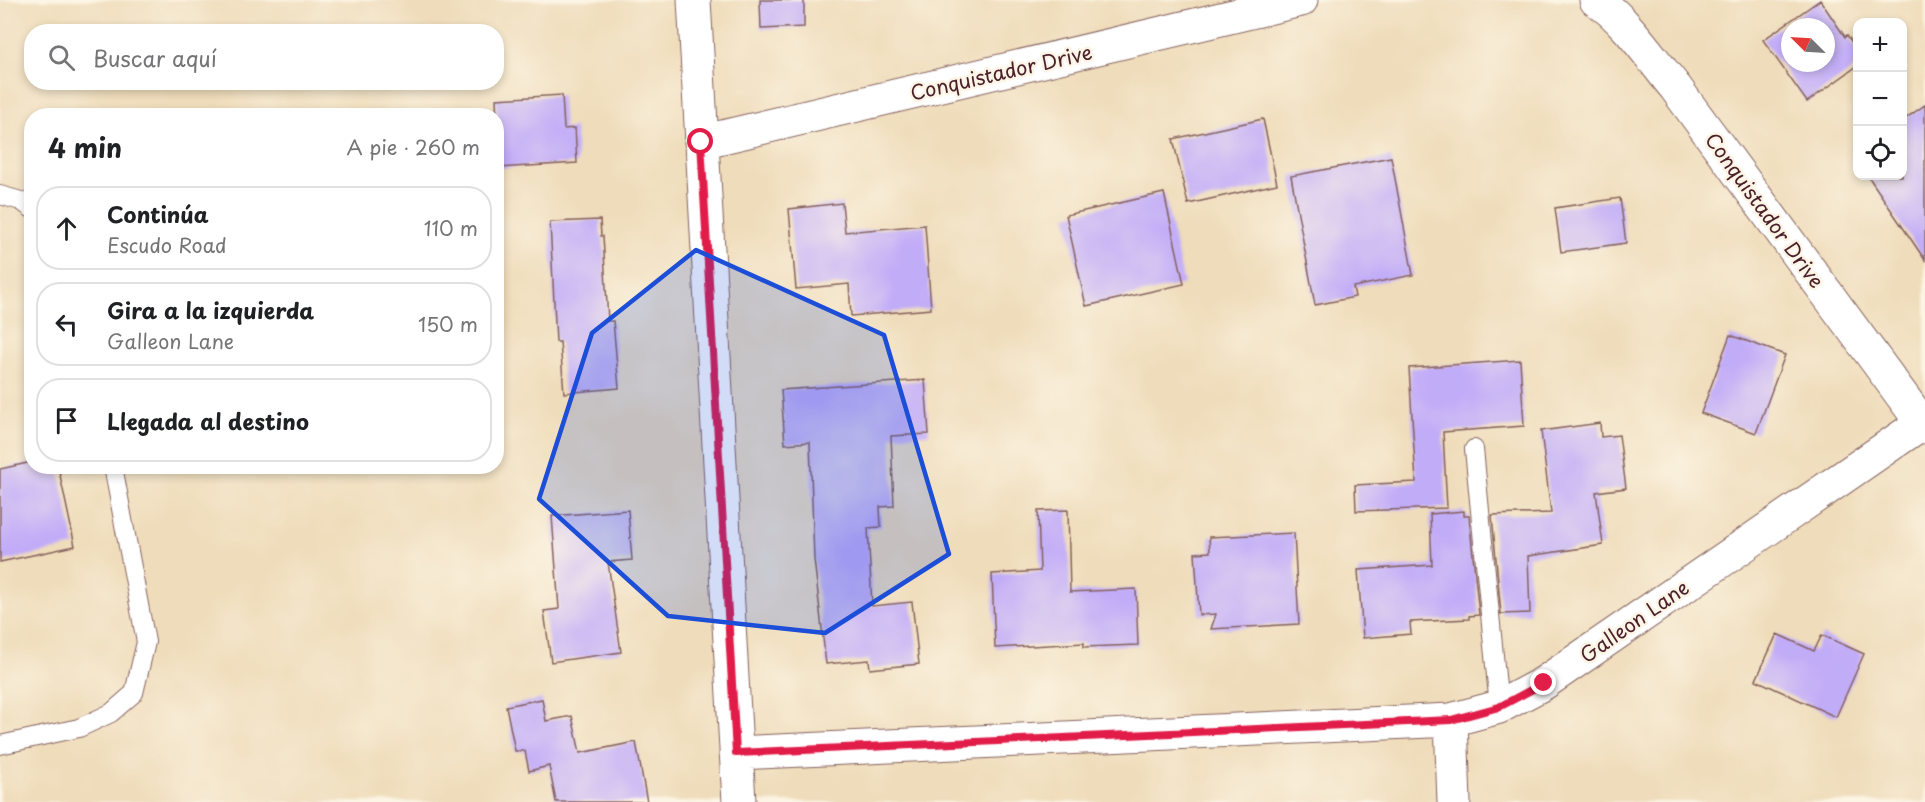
<!DOCTYPE html>
<html lang="es">
<head>
<meta charset="utf-8">
<style>
	:root { --surface:#fff; --page:#f2f2f2; --text:#202124; --muted:#757577; --line:#e0e0e0 }
	body { margin:0; font-family:"Playpen Sans",sans-serif; background:var(--page); color:var(--text) }
	.controls { position:absolute; right:18px; top:18px; display:grid; overflow:hidden; border-radius:12px; box-shadow:0 3px 9px #0003 }
	.controls button { width:54px; height:54px; display:grid; place-items:center; padding:0; border:0; border-bottom:2px solid var(--line); background:var(--surface); color:var(--text); font:30px sans-serif }
	.compass { position:absolute; left:1781px; top:18px; width:54px; height:54px; border-radius:50%; background:var(--surface); box-shadow:0 3px 9px #0003; rotate:294deg }
	.stop { position:absolute; width:18px; height:18px; margin:-14px; border:4px solid #e11d48; border-radius:50%; background:#fff }
	.stop.end { background:#e11d48; border-color:#fff; box-shadow:0 2px 6px #0008 }
	.list { margin:0; padding:0; list-style:none }
	h2 { display:flex; justify-content:space-between; align-items:center; height:78px; margin:0; padding:0 24px; font-size:26px }
	h2 small { font-size:20px; font-weight:400; color:var(--muted) }
	.list li { display:grid; grid-template-columns:39px 1fr auto; gap:18px; align-items:center; box-sizing:border-box; height:84px; margin:0 12px 12px; padding:0 12px; border:2px solid var(--line); border-radius:24px }
	.list b { display:block; font-size:22px; white-space:nowrap }
	.list p { margin:0; font-size:20px; white-space:nowrap; color:var(--muted) }
	.list em { font-size:20px; font-style:normal; color:var(--muted) }
	.icon { flex:none; width:33px; height:33px; fill:none; stroke:currentColor; stroke-width:2; stroke-linecap:round; stroke-linejoin:round }
	.map { position:relative; flex:none; width:1925px; height:802px; overflow:hidden }
	.search { position:absolute; background:var(--surface); box-shadow:0 3px 9px #0003; left:24px; top:24px; width:480px; height:66px; display:flex; align-items:center; gap:15px; box-sizing:border-box; padding:0 21px; border-radius:24px; color:var(--muted); font-size:22px }
	.panel { position:absolute; background:var(--surface); box-shadow:0 3px 9px #0003; left:24px; top:108px; width:480px; height:366px; border-radius:24px }
	.map>svg:first-child { display:block }
</style>
</head>
<body>
<div class="map">
<svg width="1925" height="802" viewBox="0 0 1925 802">
	<rect width="100%" height="100%" fill="#fcf5e5"/>
	<filter id="ink" filterUnits="userSpaceOnUse"><feTurbulence type="fractalNoise" baseFrequency=".0167" numOctaves="2"/><feDisplacementMap in="SourceGraphic" scale="12" xChannelSelector="R" yChannelSelector="G"/><feConvolveMatrix kernelMatrix="1 2 1 2 8 2 1 2 1" color-interpolation-filters="sRGB"/></filter>
	<filter id="wash" filterUnits="userSpaceOnUse"><feTurbulence type="fractalNoise" baseFrequency=".008" numOctaves="4" result="noise"/><feDisplacementMap in="SourceGraphic" scale="24" xChannelSelector="R" yChannelSelector="G"/><feGaussianBlur stdDeviation="1.35" result="paint"/><feColorMatrix in="noise" values="0 0 0 0 0 0 0 0 0 0 0 0 0 0 0 0 0 1.4 0 .05"/><feComposite in="paint" operator="in"/></filter>
	<g filter="url(#wash)">
		<rect width="100%" height="100%" fill="#efdcba"/>
		<g id="blocks">
			<!-- building -->
			<path fill="#c1acf8" fill-rule="evenodd" d="M 760,0 L 804,0 L 804,27 L 761,29 Z
				M 1820,0 L 1845,37 L 1847,35 L 1857,50 L 1857,66 L 1807,102 L 1763,40 ZM 1790,27 L 1826,27 L 1826,63 L 1790,63 Z
				M 562,95 L 564,129 L 575,128 L 577,163 L 499,168 L 496,99 Z
				M 1925,105 L 1925,260 L 1868,176 L 1902,176 L 1902,121 Z
				M 1263,119 L 1277,184 L 1188,204 L 1173,139 Z
				M 1391,157 L 1413,275 L 1353,287 L 1355,297 L 1315,305 L 1291,176 Z
				M 1164,193 L 1184,284 L 1086,306 L 1066,215 Z
				M 1620,198 L 1626,243 L 1561,252 L 1555,208 Z
				M 842,203 L 845,232 L 925,225 L 931,309 L 851,316 L 849,284 L 796,289 L 789,209 Z
				M 600,220 L 601,236 L 603,236 L 608,321 L 613,321 L 619,388 L 564,393 L 560,342 L 556,342 L 550,222 Z
				M 1730,335 L 1785,355 L 1756,433 L 1701,413 Z
				M 1520,360 L 1524,426 L 1443,432 L 1447,508 L 1356,511 L 1355,485 L 1416,482 L 1409,368 Z
				M 925,380 L 929,434 L 891,436 L 894,506 L 880,507 L 881,527 L 868,528 L 872,606 L 912,602 L 919,664 L 870,669 L 869,660 L 826,664 L 814,559 L 810,442 L 785,444 L 781,390 Z
				M 1600,423 L 1601,437 L 1619,435 L 1626,488 L 1596,492 L 1603,545 L 1528,556 L 1530,613 L 1501,614 L 1492,515 L 1551,513 L 1541,431 Z
				M 32,462 L 32,466 L 58,466 L 75,546 L 0,562 L 0,469 Z
				M 628,510 L 632,560 L 608,562 L 621,652 L 551,662 L 544,611 L 559,609 L 552,516 Z
				M 1068,510 L 1070,592 L 1136,589 L 1138,645 L 1084,647 L 1084,643 L 995,648 L 992,574 L 1040,571 L 1038,511 Z
				M 1464,511 L 1464,516 L 1469,516 L 1479,615 L 1469,616 L 1469,619 L 1410,622 L 1411,634 L 1363,638 L 1358,570 L 1432,565 L 1430,514 Z
				M 1294,533 L 1299,624 L 1211,629 L 1216,614 L 1199,615 L 1195,553 L 1210,552 L 1209,537 Z
				M 1777,634 L 1814,651 L 1822,635 L 1864,654 L 1836,717 L 1756,680 Z
				M 542,699 L 546,721 L 572,716 L 580,753 L 636,742 L 647,802 L 556,802 L 549,766 L 529,771 L 525,751 L 515,751 L 506,706 Z"/>
		</g>
	</g>
	<g filter="url(#ink)">
		<use href="#blocks" fill-opacity="0" stroke="#84615d" stroke-width="1.5"/>
		<g fill="none" stroke-linecap="round" stroke-linejoin="round">
			<defs>
				<path id="lane" d="M 0,195 L 21,201 L 32,209
					M 1474,449 L 1499,707
					M 0,745 L 79,728 L 111,713 L 134,693 L 146,642 L 113,466"/>
				<path id="street" d="M 694,0 L 739,802
					M 1596,0 C 1623,16 1654,62 1675,87 L 1925,427
					M 701,142 L 1301,0
					M 1451,720 L 1454,802
					M 736,753 L 1451,720 L 1499,707 L 1544,683 L 1922,423"/>
			</defs>
			<!-- lane casing -->
			<use href="#lane" stroke="#84615d" stroke-width="20"/>
			<!-- street casing -->
			<use href="#street" stroke="#84615d" stroke-width="35"/>
			<!-- lane -->
			<use href="#lane" stroke="#fff" stroke-width="18"/>
			<!-- street -->
			<use href="#street" stroke="#fff" stroke-width="33"/>
		</g>
	</g>
	<g fill="none" stroke-linecap="round" stroke-linejoin="round" filter="url(#ink)">
		<!-- route -->
		<path stroke="#e11d48" stroke-width="8" d="M 701,142 L 736,753 L 1451,720 L 1499,707 L 1544,683"/>
	</g>
	<!-- marked area -->
	<path fill="#1d4ed8" fill-opacity="0.2" stroke="#1d4ed8" stroke-width="4.5" stroke-linejoin="round" d="M 696,250 L 884,335 L 949,554 L 825,633 L 668,616 L 539,499 L 592,333 Z"/>
	<g text-anchor="middle" dominant-baseline="central" stroke-width="5" stroke-linejoin="round" paint-order="stroke">
		<!-- street labels -->
		<g font-size="20" fill="#4a1f2b" stroke="#fcf5e5">
			<text transform="translate(1001 72) rotate(-13)">Conquistador Drive</text>
			<text transform="translate(1765 210) rotate(54)">Conquistador Drive</text>
			<text transform="translate(1634 621) rotate(-35)">Galleon Lane</text>
		</g>
	</g>
</svg>
<div class="controls">
<button>+</button>
<button>−</button>
<button><svg class="icon" aria-label="locate" viewBox="0 0 24 24"><circle cx="12" cy="12" r="6"/><path d="M12 2v4M12 18v4M2 12h4M18 12h4"/></svg></button>
</div>
<svg class="compass" viewBox="-18 -18 36 36"><path d="M0-13l5 13h-10z" fill="#e53935"/><path d="M0 13l5-13h-10z" fill="#757577"/></svg>
<div class="stop" style="left:701px;top:142px"></div>
<div class="stop end" style="left:1544px;top:683px"></div>
<div class="search"><svg class="icon" aria-label="search" viewBox="0 0 24 24"><circle cx="10" cy="10" r="6"/><path d="M15 15l6 6"/></svg>Buscar aquí</div>
<section class="panel">
<h2>4 min<small>A pie · 260 m</small></h2>
<ul class="list">
<li><svg class="icon" aria-label="ahead" viewBox="0 0 24 24"><path d="M12 20V5M6 11l6-6 6 6"/></svg><div><b>Continúa</b><p>Escudo Road</p></div><em>110 m</em></li>
<li><svg class="icon" aria-label="left" viewBox="0 0 24 24"><path d="M17 20v-9H6M10 6l-5 5 5 5"/></svg><div><b>Gira a la izquierda</b><p>Galleon Lane</p></div><em>150 m</em></li>
<li><svg class="icon" aria-label="arrive" viewBox="0 0 24 24"><path d="M6 21V4h12l-3 4 3 4H6"/></svg><div><b>Llegada al destino</b></div></li>
</ul>
</section>
</div>
</body>
</html>
